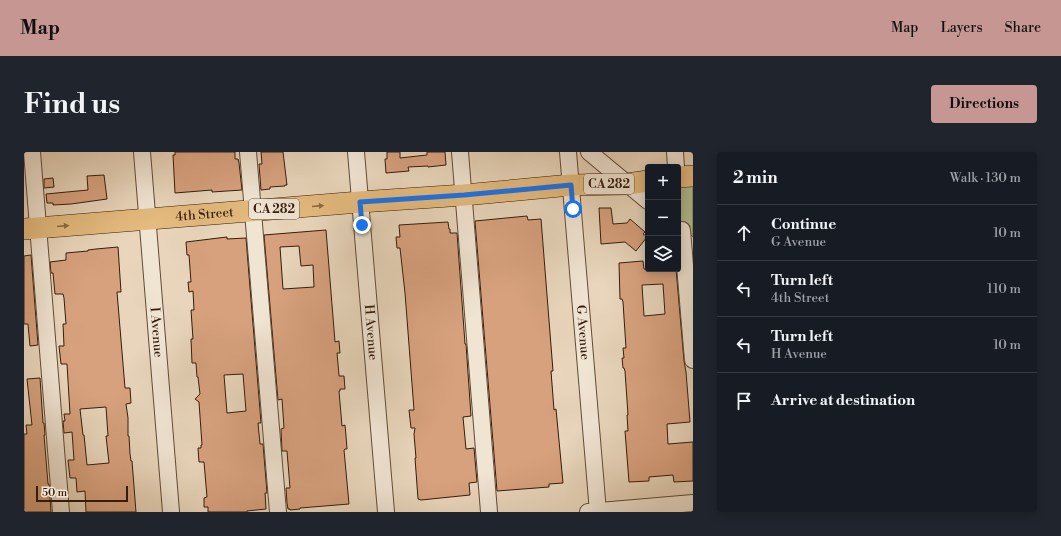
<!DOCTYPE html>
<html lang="en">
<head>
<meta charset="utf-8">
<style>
	:root { --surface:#171b24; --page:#20242c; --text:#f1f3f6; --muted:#9ea1a6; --line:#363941; --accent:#c59692 }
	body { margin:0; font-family:"Libre Bodoni",serif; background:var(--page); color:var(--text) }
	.controls { position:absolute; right:12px; top:12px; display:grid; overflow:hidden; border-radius:4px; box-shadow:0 2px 10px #0003 }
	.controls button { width:36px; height:36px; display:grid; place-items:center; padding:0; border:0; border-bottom:1px solid var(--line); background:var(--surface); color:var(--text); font:20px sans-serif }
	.scale { position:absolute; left:12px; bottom:10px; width:92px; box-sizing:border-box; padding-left:4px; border:2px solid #351c0b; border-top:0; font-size:11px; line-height:14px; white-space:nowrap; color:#351c0b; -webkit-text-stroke:3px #f0e4d3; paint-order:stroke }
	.stop { position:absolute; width:12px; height:12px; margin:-9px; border:3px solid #1a73e8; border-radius:50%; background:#fff }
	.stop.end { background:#1a73e8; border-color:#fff; box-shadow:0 1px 4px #0008 }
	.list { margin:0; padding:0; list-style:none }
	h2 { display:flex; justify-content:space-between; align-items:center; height:52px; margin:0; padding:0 16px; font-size:17px }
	h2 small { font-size:13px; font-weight:400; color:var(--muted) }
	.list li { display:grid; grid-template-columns:26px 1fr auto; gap:12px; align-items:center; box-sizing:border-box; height:56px; padding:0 16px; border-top:1px solid var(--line) }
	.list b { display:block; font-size:15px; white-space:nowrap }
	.list p { margin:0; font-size:13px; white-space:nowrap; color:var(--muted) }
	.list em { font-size:13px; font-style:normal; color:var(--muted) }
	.icon { flex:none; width:22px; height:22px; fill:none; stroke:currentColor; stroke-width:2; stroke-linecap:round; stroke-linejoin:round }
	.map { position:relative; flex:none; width:669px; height:360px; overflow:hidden; border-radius:4px }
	header { display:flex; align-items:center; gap:24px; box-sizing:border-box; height:56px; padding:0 20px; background:var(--accent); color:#111 }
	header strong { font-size:19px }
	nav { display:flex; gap:22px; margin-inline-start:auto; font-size:14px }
	.intro { display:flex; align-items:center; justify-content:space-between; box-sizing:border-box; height:96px; padding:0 24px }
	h1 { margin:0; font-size:28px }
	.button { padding:10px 18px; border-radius:4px; background:var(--accent); color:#111; font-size:14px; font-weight:700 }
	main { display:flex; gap:24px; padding:0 24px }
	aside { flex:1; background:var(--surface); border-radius:4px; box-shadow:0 2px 10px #0003 }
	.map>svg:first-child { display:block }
</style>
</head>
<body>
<header>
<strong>Map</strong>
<nav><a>Map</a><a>Layers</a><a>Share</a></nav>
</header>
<div class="intro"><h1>Find us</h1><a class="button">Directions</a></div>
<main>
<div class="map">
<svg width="669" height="360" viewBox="0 0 669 360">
	<rect width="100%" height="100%" fill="#e8d5bb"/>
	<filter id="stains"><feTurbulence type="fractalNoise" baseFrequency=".005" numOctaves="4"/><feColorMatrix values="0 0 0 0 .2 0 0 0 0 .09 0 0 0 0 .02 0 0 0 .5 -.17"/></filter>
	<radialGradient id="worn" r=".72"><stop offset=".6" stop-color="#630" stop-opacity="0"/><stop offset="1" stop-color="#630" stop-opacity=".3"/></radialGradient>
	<!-- green -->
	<path fill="#b3be92" stroke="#746d4e" d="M 669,24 L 669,85 L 654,72 L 654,25 Z"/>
	<!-- building -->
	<path fill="#d7a17e" stroke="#351c0b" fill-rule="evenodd" d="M 151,0 L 211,0 L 211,7 L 214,7 L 215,11 L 218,38 L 188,40 L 188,38 L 151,41 L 149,3 L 151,3 Z
		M 237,0 L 259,0 L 263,33 L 261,33 L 261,34 L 246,35 L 246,37 L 237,38 L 235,12 L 238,12 Z
		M 363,0 L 376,0 L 376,6 L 403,3 L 403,0 L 421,0 L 422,13 L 404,15 L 404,14 L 384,15 L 385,19 L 362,21 L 361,7 L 363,7 Z
		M 80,23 L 83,47 L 47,52 L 29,53 L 29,51 L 23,51 L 22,42 L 64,38 L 63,24 Z
		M 29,26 L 30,35 L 20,36 L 20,27 Z
		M 575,56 L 587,56 L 589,72 L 603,71 L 606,67 L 621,80 L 619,82 L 623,85 L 612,99 L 601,90 L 577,92 Z
		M 503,64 L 504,68 L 517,67 L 529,219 L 527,219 L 530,258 L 532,257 L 539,331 L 525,332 L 525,335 L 473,339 L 451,69 Z
		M 424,70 L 425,77 L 426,77 L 426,81 L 433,81 L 441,192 L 442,192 L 447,264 L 439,265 L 442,297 L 450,296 L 453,330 L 445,331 L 446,343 L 397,348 L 394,347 L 391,306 L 392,306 L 390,282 L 391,276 L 387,276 L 385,258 L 390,258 L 381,141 L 376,96 L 373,96 L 372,85 L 376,85 L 375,73 Z
		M 302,78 L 311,190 L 315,189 L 316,201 L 313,201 L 315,223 L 315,224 L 320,224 L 321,237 L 316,237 L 316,239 L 315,239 L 318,274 L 321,273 L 322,284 L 323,297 L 321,297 L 320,298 L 325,352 L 276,356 L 276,357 L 266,358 L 266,357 L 264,357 L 263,351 L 262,336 L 266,336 L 263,299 L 258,299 L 257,277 L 260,276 L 258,247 L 254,248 L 240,83 ZM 275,94 L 277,114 L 289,113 L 290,135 L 259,137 L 256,95 Z
		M 203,85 L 203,87 L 222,86 L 237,271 L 234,271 L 236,292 L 239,292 L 243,341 L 241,341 L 242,357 L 223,359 L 223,360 L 184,360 L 184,355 L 180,355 L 180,346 L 183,345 L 180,310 L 175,310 L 174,296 L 177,296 L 177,293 L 178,293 L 175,250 L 171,247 L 176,242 L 174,225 L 173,225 L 172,211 L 168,211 L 167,187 L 169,187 L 167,158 L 170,158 L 169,139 L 165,140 L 164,130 L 167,130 L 165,103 L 163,103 L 162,90 ZM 219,222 L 222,259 L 203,261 L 200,223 Z
		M 94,95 L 97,140 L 93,140 L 101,236 L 106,236 L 107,251 L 102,252 L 104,266 L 104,284 L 105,284 L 106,302 L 107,309 L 108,309 L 112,360 L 62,360 L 61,339 L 53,340 L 52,326 L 46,326 L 44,308 L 50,308 L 48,280 L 40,281 L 39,269 L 41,269 L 40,262 L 46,262 L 43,212 L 37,212 L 35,194 L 40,194 L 39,172 L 42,172 L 40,146 L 39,142 L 31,142 L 29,121 L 27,121 L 26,110 L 42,108 L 42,101 L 64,99 L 64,98 L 72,97 ZM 82,255 L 84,284 L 82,284 L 85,311 L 63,313 L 60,283 L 59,283 L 56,257 Z
		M 7,103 L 14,193 L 6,194 L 4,172 L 0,172 L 0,104 Z
		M 619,109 L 620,117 L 652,117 L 660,209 L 662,220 L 666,270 L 643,272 L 644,292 L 669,290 L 669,329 L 650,330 L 649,323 L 625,325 L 625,329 L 605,330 L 601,279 L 604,279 L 603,263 L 604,263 L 601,219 L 600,216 L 599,216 L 598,206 L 600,206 L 599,196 L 602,196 L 599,150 L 598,147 L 596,147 L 595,111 ZM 639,132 L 641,162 L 620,164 L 618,133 Z
		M 16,226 L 19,271 L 20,271 L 21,283 L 20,283 L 24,332 L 25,332 L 27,360 L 0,360 L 0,282 L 3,282 L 2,273 L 8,273 L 3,227 Z"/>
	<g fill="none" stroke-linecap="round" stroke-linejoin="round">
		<defs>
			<g id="minor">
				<path d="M 8,0 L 37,360"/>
				<path id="s1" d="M 118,0 L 147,360"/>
				<path d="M 224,0 L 254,360"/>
				<path id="s2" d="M 332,0 L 362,360"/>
				<path d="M 436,0 L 465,360"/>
				<path id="s3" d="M 544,0 L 574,360"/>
				<path d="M 565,0 L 624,49"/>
				<path d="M 651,0 L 652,15"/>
				<path d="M 658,78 L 669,208"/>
				<path d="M 564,360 L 669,351"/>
			</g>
			<g id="major">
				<path d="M 654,25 L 669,24"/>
				<path id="s4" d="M 0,77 L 336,50 L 440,43 L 547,33 L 603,32 L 624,29"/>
			</g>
		</defs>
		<!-- minor casing -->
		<use href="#minor" stroke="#624a37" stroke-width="18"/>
		<!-- major casing -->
		<use href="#major" stroke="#351c0b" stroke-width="22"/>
		<!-- minor -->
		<use href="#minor" stroke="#f0e4d3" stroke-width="16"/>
		<!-- major -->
		<use href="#major" stroke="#e4ba7e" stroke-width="21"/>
	</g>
	<!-- one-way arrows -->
	<defs><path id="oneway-solid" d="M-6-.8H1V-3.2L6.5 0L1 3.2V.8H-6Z"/></defs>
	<g fill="#8c6b44">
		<use href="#oneway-solid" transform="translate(294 54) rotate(-5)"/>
		<use href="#oneway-solid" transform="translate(39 74) rotate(-5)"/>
	</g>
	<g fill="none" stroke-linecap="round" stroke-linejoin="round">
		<!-- route -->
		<path stroke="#1a73e8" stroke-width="5" d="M 338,73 L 336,50 L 440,43 L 547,33 L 549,57"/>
	</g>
	<g text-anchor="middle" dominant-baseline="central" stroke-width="3" stroke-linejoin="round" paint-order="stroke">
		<!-- shield labels -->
		<g fill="#f0e4d3" stroke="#6d5847" stroke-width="1">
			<rect x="560" y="22" width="50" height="20" rx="3"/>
			<rect x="225" y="47" width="50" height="20" rx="3"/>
		</g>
		<g font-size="12" font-weight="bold" fill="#351c0b">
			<text x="585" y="32">CA 282</text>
			<text x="250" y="57">CA 282</text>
		</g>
		<!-- street labels -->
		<g font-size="13" fill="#351c0b" stroke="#f0e4d3">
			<text stroke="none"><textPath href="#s4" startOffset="181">4th Street</textPath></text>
			<text stroke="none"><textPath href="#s1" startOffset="181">I Avenue</textPath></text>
			<text stroke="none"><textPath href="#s2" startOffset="181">H Avenue</textPath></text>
			<text stroke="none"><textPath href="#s3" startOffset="181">G Avenue</textPath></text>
		</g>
	</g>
	<rect width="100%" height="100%" filter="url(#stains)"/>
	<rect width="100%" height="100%" fill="url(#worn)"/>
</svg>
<div class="controls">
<button>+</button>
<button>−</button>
<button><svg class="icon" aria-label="layers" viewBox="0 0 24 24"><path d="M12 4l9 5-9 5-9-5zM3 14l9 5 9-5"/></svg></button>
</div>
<div class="scale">50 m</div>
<div class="stop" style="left:549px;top:57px"></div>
<div class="stop end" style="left:338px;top:73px"></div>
</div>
<aside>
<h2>2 min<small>Walk · 130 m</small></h2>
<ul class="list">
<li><svg class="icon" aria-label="ahead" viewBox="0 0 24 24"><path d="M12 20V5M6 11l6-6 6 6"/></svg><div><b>Continue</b><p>G Avenue</p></div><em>10 m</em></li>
<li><svg class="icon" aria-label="left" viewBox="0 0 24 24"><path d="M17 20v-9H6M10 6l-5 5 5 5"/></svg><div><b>Turn left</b><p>4th Street</p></div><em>110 m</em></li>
<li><svg class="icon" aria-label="left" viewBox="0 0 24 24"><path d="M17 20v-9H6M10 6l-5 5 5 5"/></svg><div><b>Turn left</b><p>H Avenue</p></div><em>10 m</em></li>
<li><svg class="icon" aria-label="arrive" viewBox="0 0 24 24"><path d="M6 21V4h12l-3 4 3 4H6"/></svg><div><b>Arrive at destination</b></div></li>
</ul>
</aside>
</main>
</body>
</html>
